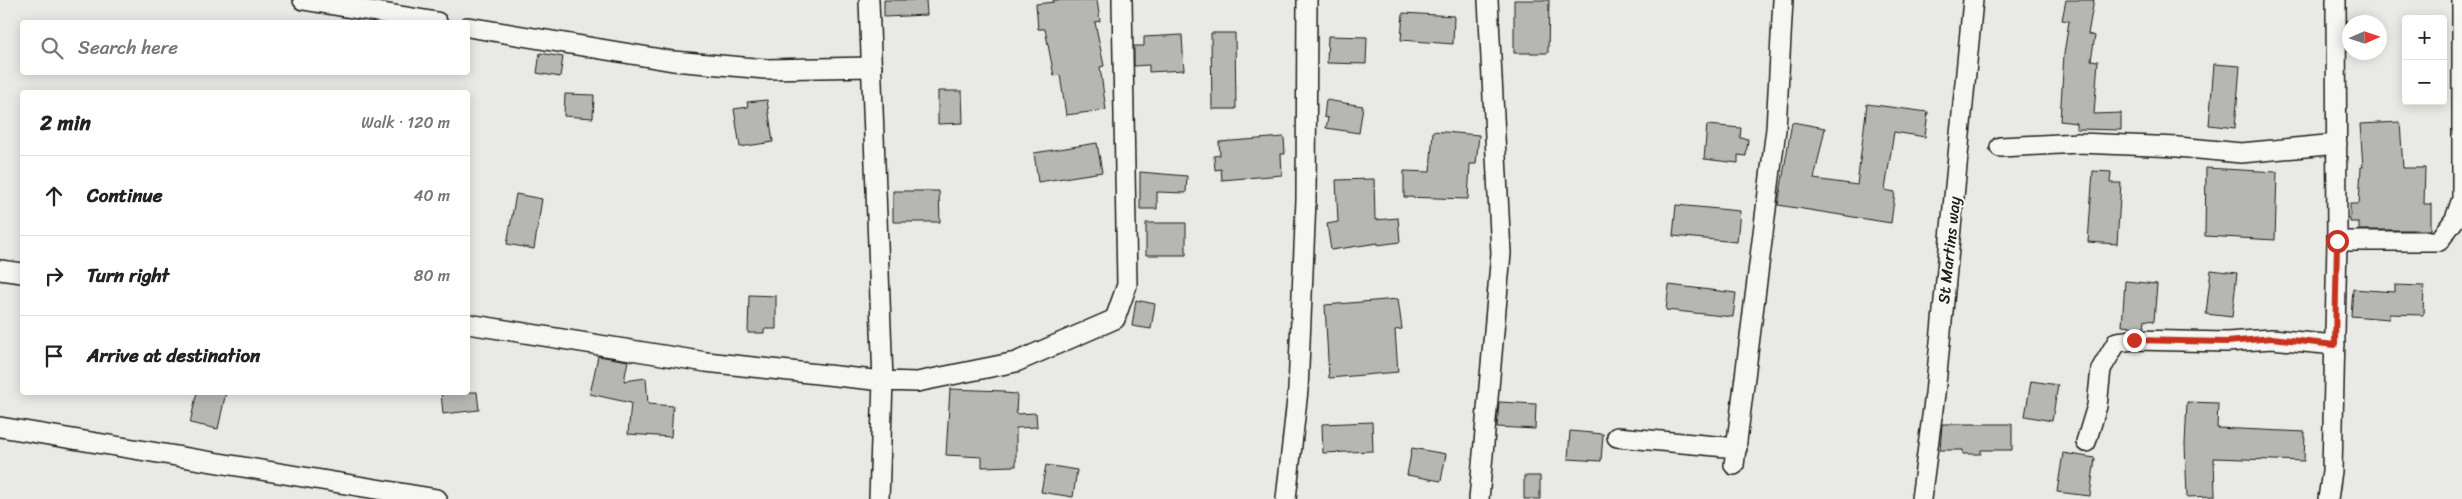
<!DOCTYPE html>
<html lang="en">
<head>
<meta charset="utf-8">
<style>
	:root { --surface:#fff; --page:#f6f6f6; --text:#222; --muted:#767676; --line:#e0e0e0 }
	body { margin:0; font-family:Sriracha,sans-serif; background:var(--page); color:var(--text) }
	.controls { position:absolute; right:15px; top:15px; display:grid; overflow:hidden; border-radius:5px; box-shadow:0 2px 12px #0003 }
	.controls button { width:45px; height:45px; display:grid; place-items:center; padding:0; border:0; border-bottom:1px solid var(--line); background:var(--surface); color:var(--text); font:25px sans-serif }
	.compass { position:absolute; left:2342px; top:15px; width:45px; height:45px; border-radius:50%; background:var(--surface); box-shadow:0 2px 12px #0003; rotate:87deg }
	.stop { position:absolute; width:15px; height:15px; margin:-11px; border:4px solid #c8321e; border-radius:50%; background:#fff }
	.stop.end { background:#c8321e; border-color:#fff; box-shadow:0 1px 5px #0008 }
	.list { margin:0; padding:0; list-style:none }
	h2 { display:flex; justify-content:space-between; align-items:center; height:65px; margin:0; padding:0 20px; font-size:21px }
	h2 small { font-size:16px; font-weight:400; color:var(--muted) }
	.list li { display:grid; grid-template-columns:32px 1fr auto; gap:15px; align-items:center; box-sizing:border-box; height:80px; padding:0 20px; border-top:1px solid var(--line) }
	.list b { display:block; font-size:19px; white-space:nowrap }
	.list em { font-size:16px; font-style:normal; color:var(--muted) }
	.icon { flex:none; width:28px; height:28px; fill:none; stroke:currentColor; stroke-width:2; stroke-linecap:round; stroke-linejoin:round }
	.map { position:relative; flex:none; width:2462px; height:499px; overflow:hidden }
	.search { position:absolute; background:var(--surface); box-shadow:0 2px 12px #0003; left:20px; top:20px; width:450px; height:55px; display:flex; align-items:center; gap:12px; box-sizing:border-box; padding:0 18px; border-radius:5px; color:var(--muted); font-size:19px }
	.panel { position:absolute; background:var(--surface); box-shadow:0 2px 12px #0003; left:20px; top:90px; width:450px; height:305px; border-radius:5px }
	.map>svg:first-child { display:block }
</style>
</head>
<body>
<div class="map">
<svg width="2462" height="499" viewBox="0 0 2462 499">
	<rect width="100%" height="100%" fill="#e9e9e5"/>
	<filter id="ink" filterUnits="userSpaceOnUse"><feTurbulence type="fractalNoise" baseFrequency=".02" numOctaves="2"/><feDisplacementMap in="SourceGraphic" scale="10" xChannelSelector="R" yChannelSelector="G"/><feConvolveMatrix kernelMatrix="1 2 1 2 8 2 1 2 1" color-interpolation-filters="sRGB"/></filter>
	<g filter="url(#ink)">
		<!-- building -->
		<path fill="#b6b6b3" stroke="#1c1c1c" d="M 884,0 L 926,0 L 927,15 L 884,17 Z
			M 1053,0 L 1097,0 L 1100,21 L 1095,22 L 1104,66 L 1100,67 L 1106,110 L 1066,115 L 1060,75 L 1054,76 L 1045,29 L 1038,29 L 1036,4 L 1054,2 Z
			M 1514,0 L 1549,0 L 1548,53 L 1514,53 Z
			M 2066,0 L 2094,0 L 2088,34 L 2095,36 L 2091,60 L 2098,61 L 2094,114 L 2121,113 L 2121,130 L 2076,129 L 2076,123 L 2060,121 L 2064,54 L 2069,21 L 2062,20 Z
			M 1403,13 L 1454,16 L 1453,44 L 1401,40 Z
			M 1211,33 L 1235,33 L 1236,109 L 1212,109 Z
			M 1182,35 L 1184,70 L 1149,72 L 1149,65 L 1134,66 L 1134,46 L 1144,46 L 1144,37 Z
			M 1328,36 L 1367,37 L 1366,64 L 1327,63 Z
			M 540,53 L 563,57 L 560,77 L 537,73 Z
			M 2214,64 L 2240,66 L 2235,128 L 2209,125 Z
			M 938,91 L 962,91 L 963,123 L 938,124 Z
			M 565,94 L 594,95 L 593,118 L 564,116 Z
			M 767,100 L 773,142 L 740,147 L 734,109 L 748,107 L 747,102 Z
			M 1326,100 L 1363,106 L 1359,133 L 1326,128 L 1328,118 L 1324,117 Z
			M 1867,104 L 1928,112 L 1925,137 L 1894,132 L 1885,190 L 1895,192 L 1891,223 L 1778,205 L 1792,122 L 1825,128 L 1814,179 L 1857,185 Z
			M 2400,122 L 2403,168 L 2425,168 L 2424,204 L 2431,204 L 2431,230 L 2359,230 L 2359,222 L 2350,222 L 2350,204 L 2359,204 L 2361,167 L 2363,167 L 2360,124 Z
			M 1707,125 L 1741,128 L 1740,138 L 1748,139 L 1746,156 L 1738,155 L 1738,163 L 1704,159 Z
			M 1433,131 L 1479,135 L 1476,164 L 1470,164 L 1468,199 L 1404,197 L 1404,171 L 1430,172 Z
			M 1284,137 L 1285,154 L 1281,154 L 1282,175 L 1222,180 L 1221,169 L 1215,170 L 1214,156 L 1220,155 L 1219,142 Z
			M 1097,143 L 1102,172 L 1038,182 L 1034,153 Z
			M 2206,168 L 2277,172 L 2275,240 L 2205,236 Z
			M 2093,171 L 2111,172 L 2110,183 L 2121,183 L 2117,244 L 2088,242 Z
			M 1140,172 L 1187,176 L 1186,193 L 1157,192 L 1157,209 L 1140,209 Z
			M 1374,179 L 1375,220 L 1398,218 L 1400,242 L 1378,245 L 1378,243 L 1331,250 L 1327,224 L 1338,222 L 1336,180 Z
			M 893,191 L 939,191 L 940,222 L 893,222 Z
			M 516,194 L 542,199 L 534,249 L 507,244 Z
			M 1676,205 L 1740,211 L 1737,242 L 1673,236 Z
			M 1146,223 L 1186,223 L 1186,255 L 1146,255 Z
			M 2211,270 L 2237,273 L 2232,317 L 2206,314 Z
			M 2125,281 L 2157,284 L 2154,321 L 2145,320 L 2144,328 L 2122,326 Z
			M 1669,285 L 1736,293 L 1733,317 L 1666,310 Z
			M 2395,285 L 2424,286 L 2423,315 L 2389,314 L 2389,319 L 2351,316 L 2353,289 L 2395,292 Z
			M 749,295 L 776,296 L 776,329 L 764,329 L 764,333 L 748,333 Z
			M 1398,299 L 1402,329 L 1395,330 L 1398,372 L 1329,378 L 1325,305 Z
			M 1136,300 L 1155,304 L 1151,329 L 1132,326 Z
			M 598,356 L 628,361 L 624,381 L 646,378 L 648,404 L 673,406 L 671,437 L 628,434 L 631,403 L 590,394 Z
			M 2031,381 L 2058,385 L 2052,421 L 2025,416 Z
			M 950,389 L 1004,391 L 1004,393 L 1017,394 L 1016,414 L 1036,413 L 1037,427 L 1016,428 L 1016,466 L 982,467 L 982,457 L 946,455 Z
			M 197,392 L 226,392 L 218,429 L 190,423 Z
			M 441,392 L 477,392 L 479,410 L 443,414 Z
			M 1499,402 L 1536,404 L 1535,429 L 1497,427 Z
			M 2187,402 L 2218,403 L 2217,428 L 2305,432 L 2304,461 L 2214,458 L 2215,496 L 2187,497 L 2185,444 Z
			M 1372,422 L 1373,451 L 1323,453 L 1322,424 Z
			M 1942,424 L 2012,424 L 2012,450 L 1981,450 L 1981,454 L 1963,454 L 1963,450 L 1940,450 Z
			M 1570,431 L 1603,434 L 1601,461 L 1568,459 Z
			M 1412,448 L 1446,454 L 1441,481 L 1407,475 Z
			M 2063,453 L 2095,458 L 2090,496 L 2057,492 Z
			M 1046,465 L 1077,470 L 1073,497 L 1041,492 Z
			M 1524,476 L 1540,476 L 1540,499 L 1524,499 Z"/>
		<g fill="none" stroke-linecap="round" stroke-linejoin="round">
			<defs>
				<path id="minor" d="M 303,0 L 437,22
					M 869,0 L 883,381 L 879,499
					M 468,27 L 673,61 L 766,69 L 872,67
					M 2000,147 L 2079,143 L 2178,147 L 2241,153 L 2337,144
					M 2337,241 L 2439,241 L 2455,219 L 2462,199 L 2462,0
					M 0,270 L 22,273
					M 468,324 L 706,362 L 883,381 L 917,382 L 1016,362 L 1115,319 L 1127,285 L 1122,0
					M 0,427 L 437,499
					M 1617,437 L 1737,448
					M 2086,442 L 2097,406 L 2101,369 L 2117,342 L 2134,340 L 2227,342 L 2272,339 L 2335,345
					M 1734,465 L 1776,129 L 1783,0
					M 1286,499 L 1298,390 L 1306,200 L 1307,0
					M 1479,499 L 1501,253 L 1488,0
					M 1921,499 L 1935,394 L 1973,0
					M 2328,499 L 2332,471 L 2337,241 L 2336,0"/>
			</defs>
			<!-- minor casing -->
			<use href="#minor" stroke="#1c1c1c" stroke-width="22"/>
			<!-- minor -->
			<use href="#minor" stroke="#f6f6f2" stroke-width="19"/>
		</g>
	</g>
	<g fill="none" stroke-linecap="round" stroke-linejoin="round" filter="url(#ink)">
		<!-- route -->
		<path stroke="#c8321e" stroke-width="6" d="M 2134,340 L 2227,342 L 2272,338 L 2335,345 L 2337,241"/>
	</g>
	<g text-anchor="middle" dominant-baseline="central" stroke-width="4" stroke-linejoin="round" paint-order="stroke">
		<!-- street labels -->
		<g font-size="16" fill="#1c1c1c" stroke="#f6f6f2">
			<text transform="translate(1949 250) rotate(-84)">St Martins way</text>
		</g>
	</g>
</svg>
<div class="controls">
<button>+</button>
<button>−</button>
</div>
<svg class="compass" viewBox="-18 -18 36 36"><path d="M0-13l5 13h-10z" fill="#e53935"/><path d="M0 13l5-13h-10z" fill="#767676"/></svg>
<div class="stop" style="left:2337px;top:241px"></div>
<div class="stop end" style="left:2134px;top:340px"></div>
<div class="search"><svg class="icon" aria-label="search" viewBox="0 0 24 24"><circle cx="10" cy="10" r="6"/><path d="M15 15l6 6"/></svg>Search here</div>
<section class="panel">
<h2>2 min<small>Walk · 120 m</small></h2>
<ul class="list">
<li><svg class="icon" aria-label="ahead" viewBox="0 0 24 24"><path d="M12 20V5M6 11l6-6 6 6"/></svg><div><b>Continue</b></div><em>40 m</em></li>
<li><svg class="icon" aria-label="right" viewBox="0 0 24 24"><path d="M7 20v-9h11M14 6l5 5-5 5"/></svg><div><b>Turn right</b></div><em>80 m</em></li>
<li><svg class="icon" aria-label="arrive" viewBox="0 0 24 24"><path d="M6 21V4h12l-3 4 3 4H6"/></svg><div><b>Arrive at destination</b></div></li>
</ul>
</section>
</div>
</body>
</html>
